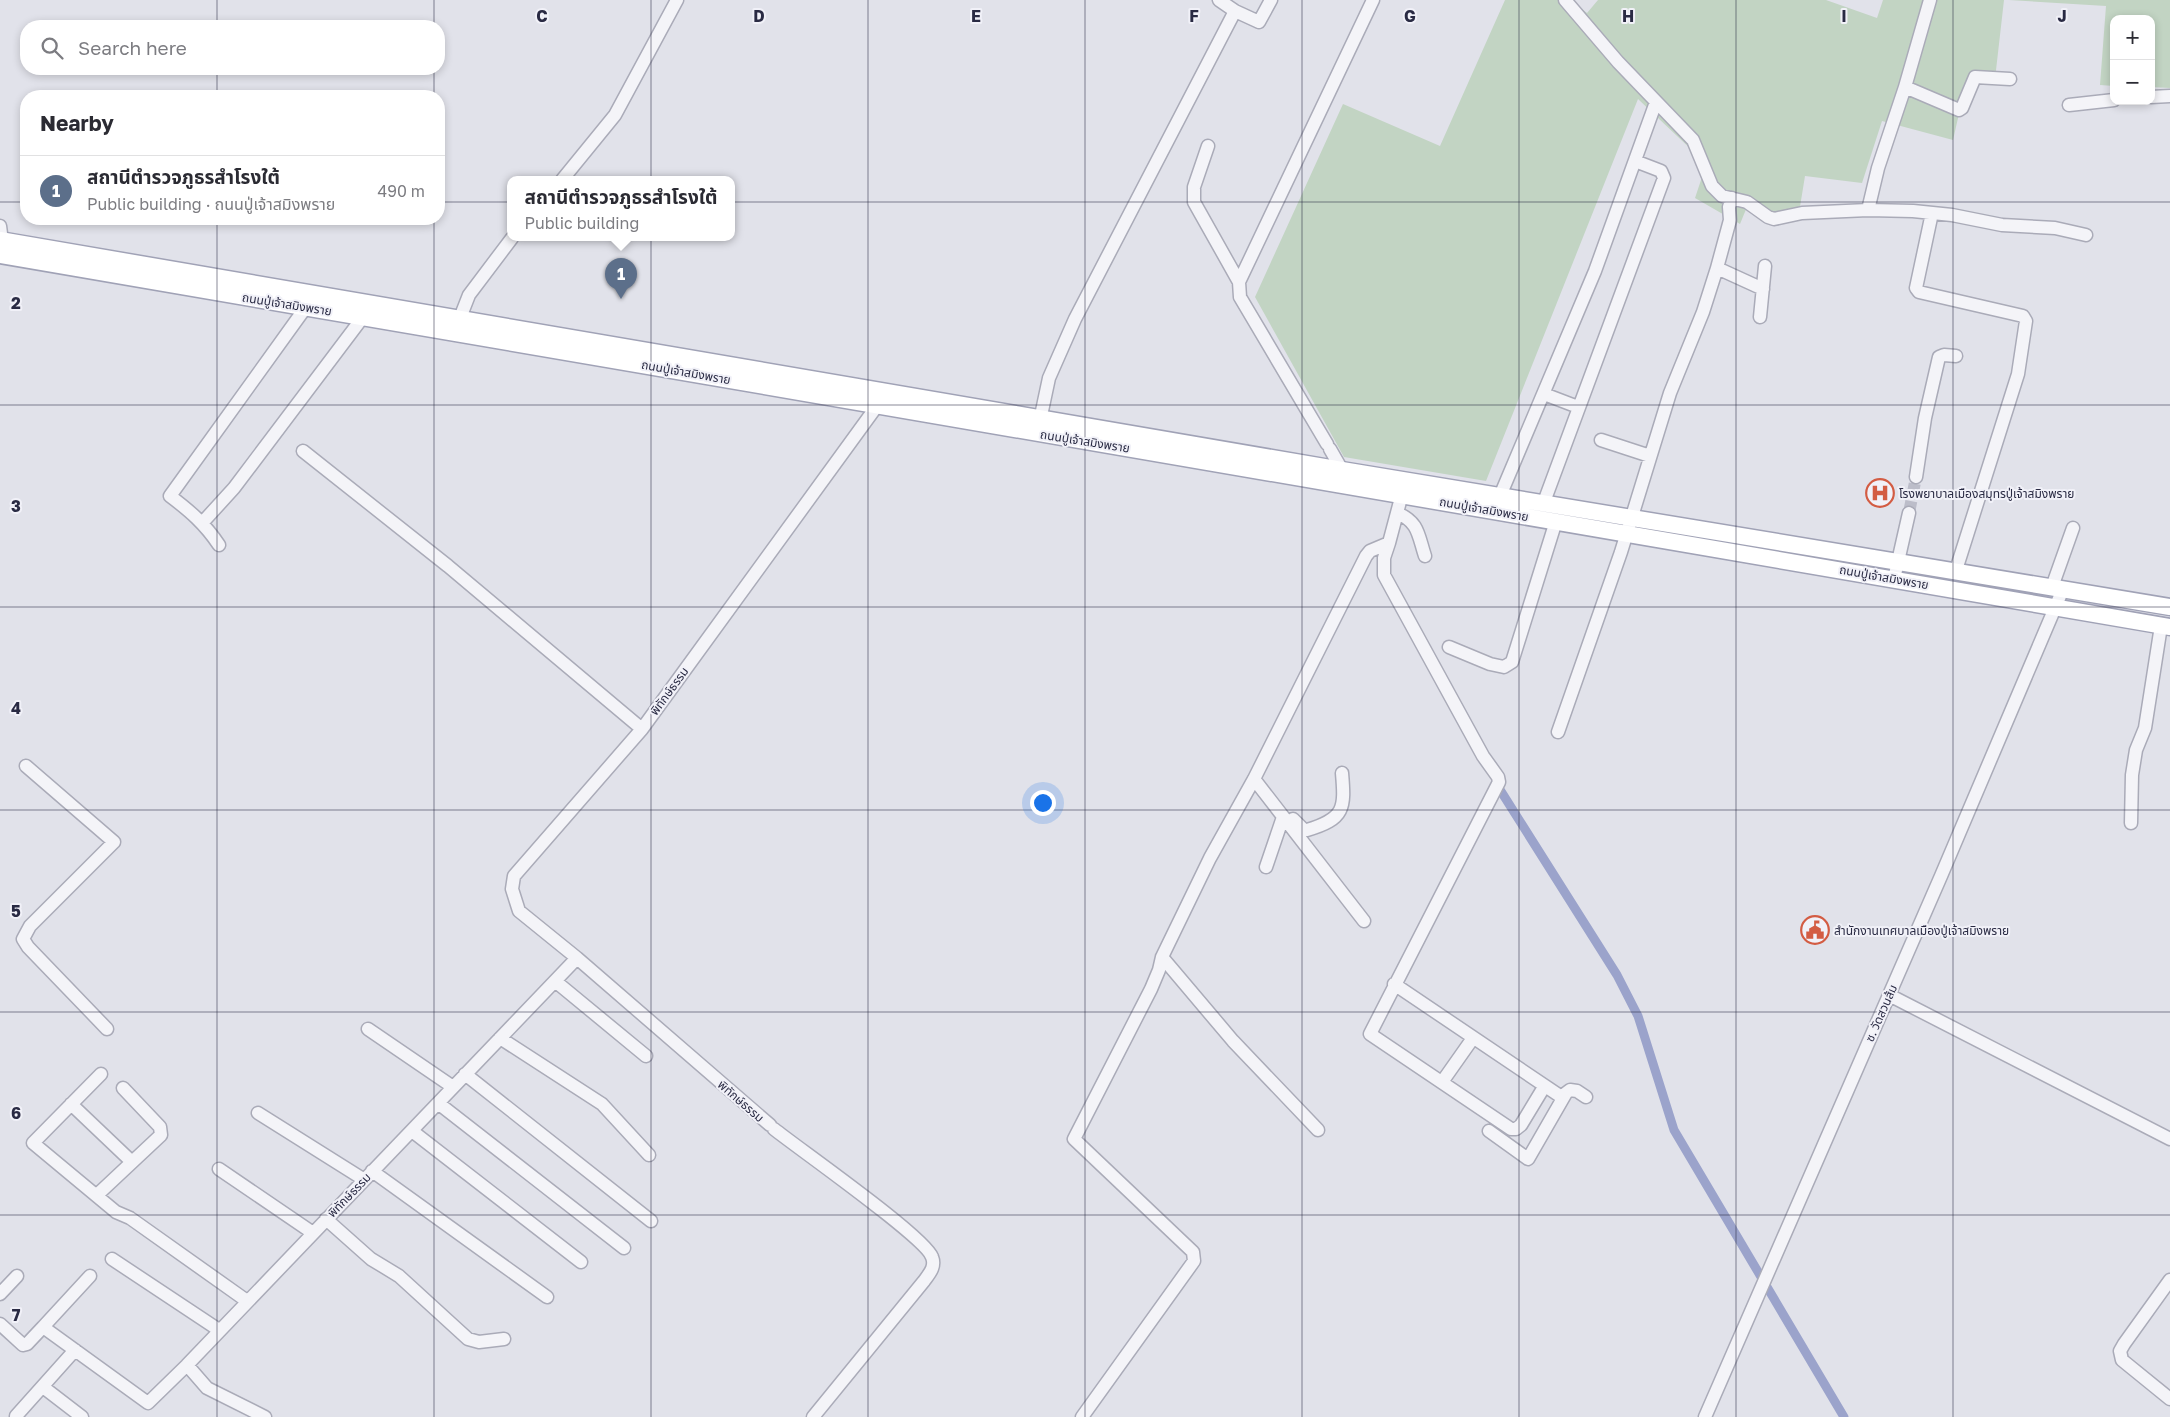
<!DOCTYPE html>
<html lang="en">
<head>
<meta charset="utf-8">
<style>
	:root { --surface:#fff; --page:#f2f2f3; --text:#2b2b33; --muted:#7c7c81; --line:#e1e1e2; --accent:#b45309 }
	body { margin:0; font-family:"Golos Text","Noto Sans Thai",sans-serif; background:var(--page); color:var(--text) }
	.controls { position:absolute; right:15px; top:15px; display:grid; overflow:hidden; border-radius:10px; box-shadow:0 2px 8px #0003 }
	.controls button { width:45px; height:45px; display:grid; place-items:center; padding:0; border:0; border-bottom:1px solid var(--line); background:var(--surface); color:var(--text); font:25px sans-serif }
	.you { position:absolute; left:1042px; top:802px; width:18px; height:18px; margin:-12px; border:4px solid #fff; border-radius:50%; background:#1a73e8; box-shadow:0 0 0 8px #1a73e833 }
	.badge { display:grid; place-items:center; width:32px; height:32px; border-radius:50%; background:var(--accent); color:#fff; font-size:16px; font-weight:700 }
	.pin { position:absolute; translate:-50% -41px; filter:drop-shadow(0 1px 2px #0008) }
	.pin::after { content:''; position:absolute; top:26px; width:18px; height:15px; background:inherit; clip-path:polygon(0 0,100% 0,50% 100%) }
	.popup { position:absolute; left:507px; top:176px; width:228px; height:65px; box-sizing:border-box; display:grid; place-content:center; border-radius:10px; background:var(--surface); filter:drop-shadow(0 1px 4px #0005); font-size:16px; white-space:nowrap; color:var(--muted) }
	.popup b { font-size:19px; color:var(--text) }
	.popup::after { content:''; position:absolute; left:50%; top:100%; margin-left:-10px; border:10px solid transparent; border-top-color:var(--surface) }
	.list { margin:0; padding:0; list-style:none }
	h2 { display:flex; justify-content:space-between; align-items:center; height:65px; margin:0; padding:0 20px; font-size:21px }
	h2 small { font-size:16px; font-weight:400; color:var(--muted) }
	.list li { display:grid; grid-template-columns:32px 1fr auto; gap:15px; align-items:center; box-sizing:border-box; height:70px; padding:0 20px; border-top:1px solid var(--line) }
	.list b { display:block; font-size:19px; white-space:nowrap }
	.list p { margin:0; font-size:16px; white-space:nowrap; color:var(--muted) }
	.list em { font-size:16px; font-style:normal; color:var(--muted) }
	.icon { flex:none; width:28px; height:28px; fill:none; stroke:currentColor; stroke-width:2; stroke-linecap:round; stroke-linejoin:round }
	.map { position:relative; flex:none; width:2170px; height:1417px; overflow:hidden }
	.search { position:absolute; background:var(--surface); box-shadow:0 2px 8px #0003; left:20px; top:20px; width:425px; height:55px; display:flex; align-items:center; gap:12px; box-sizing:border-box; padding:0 18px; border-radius:20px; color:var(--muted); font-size:19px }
	.panel { position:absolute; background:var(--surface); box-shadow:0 2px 8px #0003; left:20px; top:90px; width:425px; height:135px; border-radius:20px }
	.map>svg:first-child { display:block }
</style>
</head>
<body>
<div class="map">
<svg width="2170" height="1417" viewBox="0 0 2170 1417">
	<rect width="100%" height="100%" fill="#e1e2ea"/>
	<!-- grass -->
	<path fill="#c2d4c3" d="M 1505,0 L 1570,0 L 1587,13 L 1598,0 L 1826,0 L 1877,18 L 1883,0 L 2004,0 L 1995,79 L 1966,83 L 1953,140 L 1882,121 L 1862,183 L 1805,176 L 1798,219 L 1774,214 L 1749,202 L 1740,224 L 1695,198 L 1703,174 L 1696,154 L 1638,99 L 1486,481 L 1344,457 L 1255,297 L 1343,104 L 1440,146 Z
		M 2009,0 L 2170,0 L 2170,88 L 2151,87 L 2151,19 L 2114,19 L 2114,86 L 2100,85 L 2106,6 Z"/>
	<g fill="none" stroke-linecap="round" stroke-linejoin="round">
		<!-- canal -->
		<path stroke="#9ba3cb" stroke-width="9" d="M 1497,785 L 1617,975 L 1638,1016 L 1674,1130 L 1844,1417"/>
		<!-- minor-tunnel -->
		<path stroke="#bcbdc9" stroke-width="12" stroke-dasharray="12 6" stroke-linecap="butt" d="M 1909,513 L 1916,477"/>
		<defs>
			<path id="minor" d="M 1219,0 L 1235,11 L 1259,22 L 1271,0
				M 1565,0 L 1618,62 L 1693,140 L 1712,186 L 1722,196 L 1747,202 L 1768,217 L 1774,219 L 1802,213 L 1868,210 L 1913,211 L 1952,215 L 2002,225 L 2055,228 L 2086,235
				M 1905,87 L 1930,0
				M 2151,97 L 2170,96
				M 2069,105 L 2114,100
				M 1208,146 L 1194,187 L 1194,202 L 1239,282
				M 562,180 L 615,115 L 677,0
				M 1868,210 L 1878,168 L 1905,87 L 1959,110 L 1962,108 L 1975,77 L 2010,79
				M 1932,213 L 1916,288 L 1919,292 L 2023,316 L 2026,321 L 2018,374 L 1956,570
				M 0,226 L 2,241 L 0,247
				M 1717,268 L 1730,220 L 1729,207 L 1732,198
				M 1760,317 L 1765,266
				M 460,318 L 469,295 L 512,238
				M 1544,394 L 1578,407
				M 1039,425 L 1049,378 L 1075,319 L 1235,11
				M 1601,440 L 1650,456
				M 1327,444 L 1240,297 L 1239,282 L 1373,0
				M 1330,449 L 1342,470 L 1341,476
				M 303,451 L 448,566 L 642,729
				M 1916,477 L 1925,418 L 1939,357 L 1944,355 L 1956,356
				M 1500,496 L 1595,271 L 1656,102
				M 1544,502 L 1664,178 L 1661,171 L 1635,161
				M 1397,513 C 1419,522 1418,535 1425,556
				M 203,522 L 234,488 L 363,317
				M 1389,543 L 1384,558 L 1384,575 L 1483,756 L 1498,777 L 1499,782 L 1370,1034 L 1511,1129 L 1516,1129 L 1521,1125 L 1544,1087
				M 219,545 C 205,524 190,511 170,496 L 306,307
				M 1894,579 L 1909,513
				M 2052,587 L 2073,528
				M 1449,647 L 1490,664 L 1504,667 L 1512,662 L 1556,521
				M 1558,732 L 1621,552 L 1670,393 L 1703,312 L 1717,268 L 1763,289
				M 26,766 L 114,842 L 30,926 L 23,939 L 28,947 L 107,1029
				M 1254,779 L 1364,921
				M 1293,819 L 1303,829 L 1307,830 C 1345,819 1345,808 1342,773
				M 2131,823 L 2132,775 L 2136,750 L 2145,728 L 2161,626
				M 1266,867 L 1283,817
				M 1162,957 L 1233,1041 L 1318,1130
				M 577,958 L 770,1125
				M 555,981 L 646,1056
				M 1394,984 L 1563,1098
				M 1889,995 L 2170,1139
				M 368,1029 L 453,1087
				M 500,1038 L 602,1104 L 649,1155
				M 101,1074 L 33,1143 L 116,1212 L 130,1218 L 247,1301
				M 465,1074 L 651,1221
				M 1442,1082 L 1473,1038
				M 438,1103 L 624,1248
				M 71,1104 L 132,1162
				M 258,1113 L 363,1179
				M 774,1129 C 799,1149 925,1237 932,1257 C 936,1267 929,1274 924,1281 L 813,1417
				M 412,1131 L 581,1262
				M 1489,1131 L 1528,1159 L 1566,1093 L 1570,1090 L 1577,1091 L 1586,1097
				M 219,1169 L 313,1233
				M 372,1171 L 547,1297
				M 97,1195 L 161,1135 L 160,1127 L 123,1088
				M 326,1219 L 371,1259 L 399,1276 L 468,1339 L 479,1342 L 504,1339
				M 112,1259 L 219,1330
				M 90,1276 L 43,1327 L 148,1403 L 187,1365
				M 2170,1280 L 2124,1344 L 2120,1351 L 2122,1360 L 2170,1399
				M 0,1294 L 17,1276
				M 0,1324 L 23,1345 L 27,1344 L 43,1327
				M 43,1387 L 82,1417
				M 16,1416 L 75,1350
				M 265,1417 L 207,1388 L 187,1365 L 577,958 L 519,911 L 512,889 L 514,876 L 642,729 L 882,399
				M 1082,1417 L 1194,1261 L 1193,1252 L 1074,1139 L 1151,989 L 1159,970 L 1162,957 L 1210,858 L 1254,779 L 1366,556 L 1370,551 L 1389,543 L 1402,494
				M 1705,1417 L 1941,876 L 2063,589"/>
			<path id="major" d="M 0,240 L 1342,470 L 2170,607
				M 0,255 L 2170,627"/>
		</defs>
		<!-- minor casing -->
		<use href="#minor" stroke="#aaabb8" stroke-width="15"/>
		<!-- major casing -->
		<use href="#major" stroke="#a0a2b6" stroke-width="19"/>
		<!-- minor -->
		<use href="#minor" stroke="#f4f4f8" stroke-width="12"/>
		<!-- major -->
		<use href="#major" stroke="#fff" stroke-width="16"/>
	</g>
	<!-- grid -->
	<path fill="none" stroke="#292a43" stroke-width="1" stroke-opacity="0.55" d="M 217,0 L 217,26M 434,0 L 434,26M 651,0 L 651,1417M 868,0 L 868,1417M 1085,0 L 1085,1417M 1302,0 L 1302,1417M 1519,0 L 1519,1417M 1736,0 L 1736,1417M 1953,0 L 1953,1417M 217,69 L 217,96M 434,69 L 434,96M 0,202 L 26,202M 439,202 L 2170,202M 217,219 L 217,1417M 434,219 L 434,1417M 0,405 L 2170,405M 0,607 L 2170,607M 0,810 L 2170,810M 0,1012 L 2170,1012M 0,1215 L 2170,1215"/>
	<!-- icons -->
	<defs>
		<symbol id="hospital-ring" viewBox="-11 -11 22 22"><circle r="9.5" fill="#f1f1f8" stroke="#d35c43" stroke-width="1.5"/><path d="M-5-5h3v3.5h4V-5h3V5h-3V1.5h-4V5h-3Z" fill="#d35c43"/></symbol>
		<symbol id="civic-ring" viewBox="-11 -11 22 22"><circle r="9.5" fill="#f1f1f8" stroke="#d35c43" stroke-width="1.5"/><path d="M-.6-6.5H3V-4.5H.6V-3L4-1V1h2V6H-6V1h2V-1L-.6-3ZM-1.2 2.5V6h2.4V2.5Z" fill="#d35c43"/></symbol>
	</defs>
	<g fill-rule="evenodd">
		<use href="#hospital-ring" x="1864" y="477" width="32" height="32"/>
		<use href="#civic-ring" x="1799" y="914" width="32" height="32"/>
	</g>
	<g text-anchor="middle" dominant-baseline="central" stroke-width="4" stroke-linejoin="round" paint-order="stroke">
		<!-- street labels -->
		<g font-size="12" fill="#292a43" stroke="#f1f1f8">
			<text transform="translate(287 304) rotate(9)">ถนนปู่เจ้าสมิงพราย</text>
			<text transform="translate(686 372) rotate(10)">ถนนปู่เจ้าสมิงพราย</text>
			<text transform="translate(1085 441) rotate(9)">ถนนปู่เจ้าสมิงพราย</text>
			<text transform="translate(1484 509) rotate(10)">ถนนปู่เจ้าสมิงพราย</text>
			<text transform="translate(1884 577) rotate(10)">ถนนปู่เจ้าสมิงพราย</text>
			<text transform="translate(669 691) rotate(-54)">พิทักษ์ธรรม</text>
			<text transform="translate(1881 1013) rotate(-66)">ซ. วัดสวนส้ม</text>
			<text transform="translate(741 1101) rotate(41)">พิทักษ์ธรรม</text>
			<text transform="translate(349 1195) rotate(-46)">พิทักษ์ธรรม</text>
		</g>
		<!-- poi labels -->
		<g font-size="12" fill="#292a43" stroke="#f1f1f8" text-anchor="start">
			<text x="1899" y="493">โรงพยาบาลเมืองสมุทรปู่เจ้าสมิงพราย</text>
			<text x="1834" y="930">สำนักงานเทศบาลเมืองปู่เจ้าสมิงพราย</text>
		</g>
	</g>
	<g font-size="16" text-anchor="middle" font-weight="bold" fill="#292a43" stroke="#f1f1f8" stroke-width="4" stroke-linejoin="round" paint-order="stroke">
		<text x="542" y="22">C</text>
		<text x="759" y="22">D</text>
		<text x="976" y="22">E</text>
		<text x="1194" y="22">F</text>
		<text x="1410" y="22">G</text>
		<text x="1628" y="22">H</text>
		<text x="1844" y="22">I</text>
		<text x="2062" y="22">J</text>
		<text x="16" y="309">2</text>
		<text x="16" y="512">3</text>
		<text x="16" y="714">4</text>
		<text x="16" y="917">5</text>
		<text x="16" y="1119">6</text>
		<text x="16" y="1321">7</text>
	</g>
</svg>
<div class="controls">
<button>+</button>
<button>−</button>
</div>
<div class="you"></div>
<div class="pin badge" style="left:621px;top:299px;background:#5c6f8a">1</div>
<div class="popup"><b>สถานีตำรวจภูธรสำโรงใต้</b>Public building</div>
<div class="search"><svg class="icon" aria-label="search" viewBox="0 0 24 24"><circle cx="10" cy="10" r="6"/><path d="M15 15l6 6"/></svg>Search here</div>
<section class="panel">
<h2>Nearby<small></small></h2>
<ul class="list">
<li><span class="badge" style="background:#5c6f8a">1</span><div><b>สถานีตำรวจภูธรสำโรงใต้</b><p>Public building · ถนนปู่เจ้าสมิงพราย</p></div><em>490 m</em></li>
</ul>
</section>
</div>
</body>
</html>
